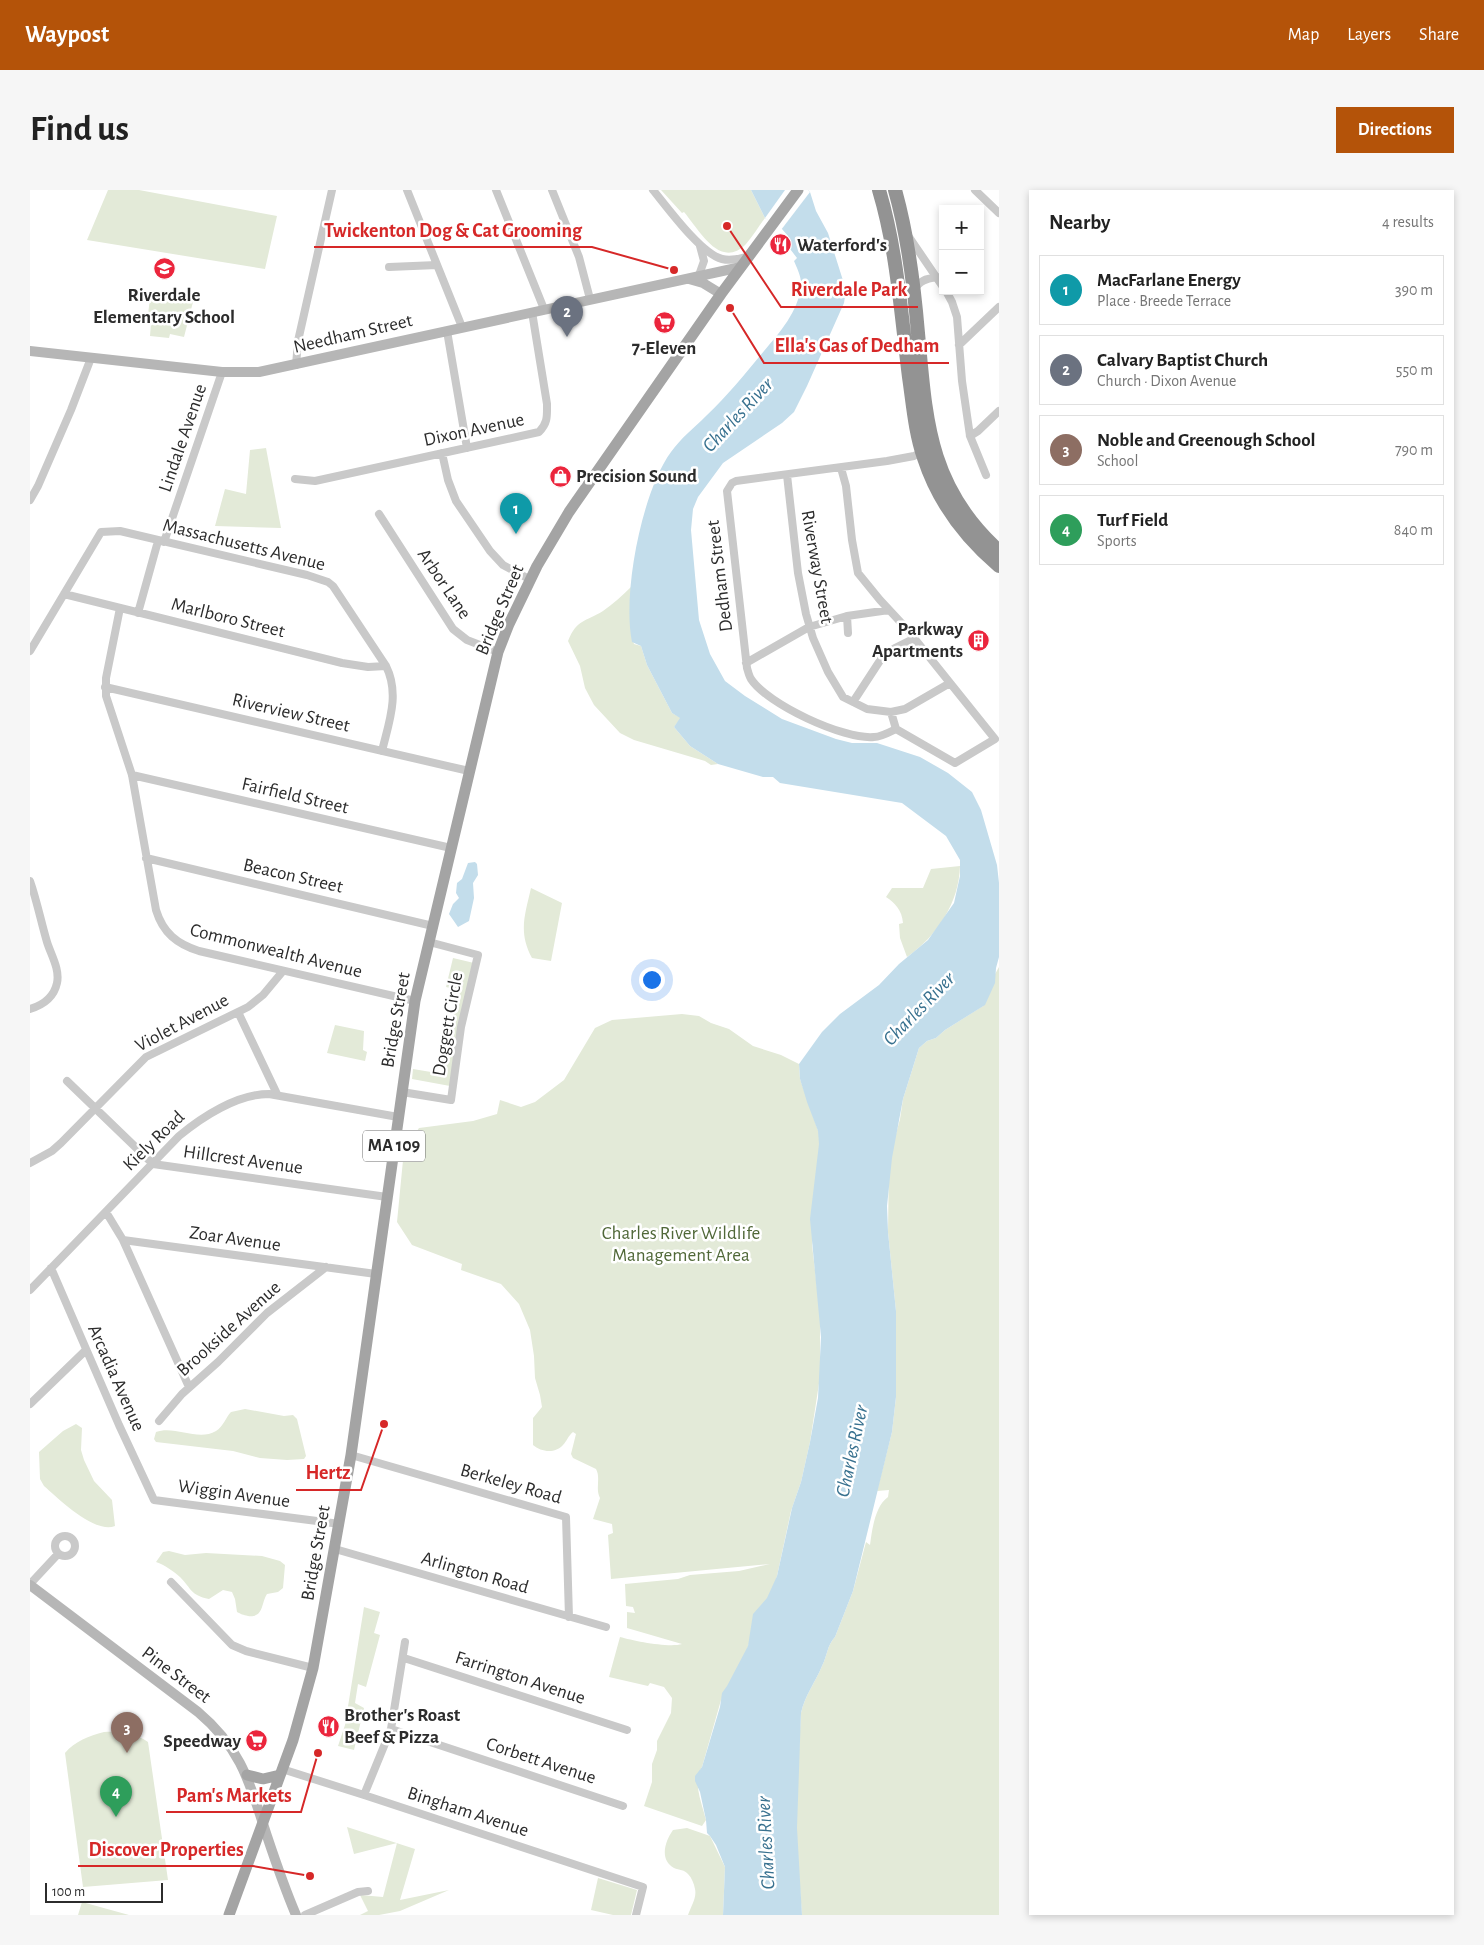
<!DOCTYPE html>
<html lang="en">
<head>
<meta charset="utf-8">
<style>
	:root { --surface:#fff; --page:#f6f6f6; --text:#222; --muted:#767676; --line:#e0e0e0; --accent:#b45309 }
	body { margin:0; font-family:"Alegreya Sans",sans-serif; background:var(--page); color:var(--text) }
	.controls { position:absolute; right:15px; top:15px; display:grid; overflow:hidden; border-radius:0px; box-shadow:0 2px 8px #0003 }
	.controls button { width:45px; height:45px; display:grid; place-items:center; padding:0; border:0; border-bottom:1px solid var(--line); background:var(--surface); color:var(--text); font:25px sans-serif }
	.scale { position:absolute; left:15px; bottom:12px; width:118px; box-sizing:border-box; padding-left:5px; border:2px solid #2c2c2c; border-top:0; font-size:14px; line-height:18px; white-space:nowrap; color:#2c2c2c; -webkit-text-stroke:4px #fff; paint-order:stroke }
	.you { position:absolute; left:621px; top:789px; width:18px; height:18px; margin:-12px; border:4px solid #fff; border-radius:50%; background:#1a73e8; box-shadow:0 0 0 8px #1a73e833 }
	.badge { display:grid; place-items:center; width:32px; height:32px; border-radius:50%; background:var(--accent); color:#fff; font-size:16px; font-weight:700 }
	.pin { position:absolute; translate:-50% -41px; filter:drop-shadow(0 1px 2px #0008) }
	.pin::after { content:''; position:absolute; top:26px; width:18px; height:15px; background:inherit; clip-path:polygon(0 0,100% 0,50% 100%) }
	.list { margin:0; padding:0; list-style:none }
	h2 { display:flex; justify-content:space-between; align-items:center; height:65px; margin:0; padding:0 20px; font-size:21px }
	h2 small { font-size:16px; font-weight:400; color:var(--muted) }
	.list li { display:grid; grid-template-columns:32px 1fr auto; gap:15px; align-items:center; box-sizing:border-box; height:70px; margin:0 10px 10px; padding:0 10px; border:1px solid var(--line); border-radius:0px }
	.list b { display:block; font-size:19px; white-space:nowrap }
	.list p { margin:0; font-size:16px; white-space:nowrap; color:var(--muted) }
	.list em { font-size:16px; font-style:normal; color:var(--muted) }
	.map { position:relative; flex:none; width:969px; height:1725px; overflow:hidden; border-radius:0px }
	header { display:flex; align-items:center; gap:30px; box-sizing:border-box; height:70px; padding:0 25px; background:var(--accent); color:#fff }
	header strong { font-size:24px }
	nav { display:flex; gap:28px; margin-inline-start:auto; font-size:18px }
	.intro { display:flex; align-items:center; justify-content:space-between; box-sizing:border-box; height:120px; padding:0 30px }
	h1 { margin:0; font-size:35px }
	.button { padding:12px 22px; border-radius:0px; background:var(--accent); color:#fff; font-size:18px; font-weight:700 }
	main { display:flex; gap:30px; padding:0 30px }
	aside { flex:1; background:var(--surface); border-radius:0px; box-shadow:0 2px 8px #0003 }
	.map>svg:first-child { display:block }
</style>
</head>
<body>
<header>
<strong>Waypost</strong>
<nav><a>Map</a><a>Layers</a><a>Share</a></nav>
</header>
<div class="intro"><h1>Find us</h1><a class="button">Directions</a></div>
<main>
<div class="map">
<svg width="969" height="1725" viewBox="0 0 969 1725">
	<rect width="100%" height="100%" fill="#fff"/>
	<!-- green -->
	<path fill="#e3ead8" d="M 78,0 L 109,0 L 247,26 L 235,79 L 57,50 Z
		M 631,0 L 721,0 L 735,28 C 729,36 723,46 716,54 C 690,80 670,41 654,22 L 652,23 Z
		M 134,105 L 164,108 L 154,147 L 140,144 L 139,148 L 120,146 L 121,133 L 117,133 L 120,108 L 133,109 Z
		M 236,258 L 251,338 L 185,336 L 195,299 L 216,304 L 220,260 Z
		M 601,397 L 601,444 L 604,454 L 611,456 L 617,475 L 642,523 L 651,528 L 644,537 L 660,556 L 688,574 L 681,575 L 675,571 L 604,550 L 590,543 L 564,515 L 555,498 L 550,476 L 538,451 C 547,429 555,432 573,421 C 583,414 592,406 601,397 Z
		M 930,676 C 929,713 907,746 877,767 L 870,748 L 869,734 L 873,733 C 872,720 865,713 856,707 L 862,698 L 893,698 L 901,679 Z
		M 501,698 L 532,713 L 521,771 L 502,768 C 488,742 495,725 501,698 Z
		M 423,768 L 444,773 L 420,896 L 382,889 L 383,879 L 413,884 L 428,800 L 416,797 Z
		M 969,777 L 969,1725 L 772,1725 L 765,1633 L 771,1523 C 775,1505 785,1493 792,1476 C 797,1467 797,1455 805,1447 L 823,1401 L 836,1352 L 840,1355 C 842,1340 845,1316 858,1307 L 859,1300 L 847,1301 L 862,1242 L 866,1207 L 866,1121 L 858,1042 L 859,970 L 870,929 L 873,909 L 889,858 L 897,851 L 906,848 L 915,840 L 953,816 L 960,793 Z
		M 652,824 L 669,826 L 681,833 L 699,839 L 723,856 L 751,865 L 769,874 L 770,889 L 790,946 L 782,1055 L 790,1123 L 790,1187 L 780,1252 L 771,1292 L 761,1321 L 747,1386 L 742,1403 L 722,1432 L 723,1441 L 714,1469 L 712,1469 L 691,1510 L 672,1577 C 662,1591 672,1614 676,1630 L 672,1636 L 614,1616 L 622,1592 L 622,1574 L 627,1560 L 627,1551 L 641,1523 L 642,1508 L 634,1497 L 620,1493 L 618,1496 L 579,1487 L 590,1447 C 604,1451 639,1458 652,1454 L 597,1438 L 597,1422 L 605,1423 L 603,1417 L 596,1416 L 595,1394 L 648,1389 L 660,1385 L 709,1381 L 740,1374 L 581,1389 L 578,1345 L 583,1343 L 582,1334 L 563,1329 L 570,1308 C 565,1299 571,1288 566,1279 L 543,1268 L 541,1264 L 546,1244 L 543,1242 C 538,1246 537,1251 533,1255 C 525,1264 511,1262 503,1255 L 503,1228 L 512,1217 L 510,1205 L 505,1188 L 504,1166 L 500,1140 L 489,1114 L 471,1094 L 431,1080 L 432,1074 L 382,1055 L 367,1032 L 374,960 L 389,938 L 443,931 L 467,924 L 470,910 L 491,917 L 505,912 L 534,890 L 565,838 L 582,830 Z
		M 305,835 L 334,841 L 333,860 L 337,862 L 335,871 L 297,863 Z
		M 215,1219 L 254,1226 L 263,1225 L 267,1229 L 276,1266 L 274,1269 L 257,1270 L 230,1268 L 203,1261 L 126,1252 L 124,1249 L 126,1242 C 145,1235 168,1252 186,1241 C 193,1237 196,1227 201,1222 Z
		M 46,1234 L 52,1238 L 51,1260 L 54,1270 L 64,1291 L 82,1310 L 85,1336 C 64,1344 29,1309 14,1296 L 10,1289 L 9,1262 L 33,1241 Z
		M 139,1361 L 155,1365 L 176,1363 L 232,1366 L 250,1371 L 255,1375 L 253,1398 L 248,1402 L 237,1404 C 231,1413 234,1428 218,1426 C 213,1425 211,1424 207,1422 L 205,1409 L 202,1402 L 193,1400 L 179,1409 C 160,1405 162,1399 150,1387 C 143,1381 135,1375 126,1372 L 133,1362 Z
		M 334,1417 L 350,1422 L 344,1443 L 350,1445 L 336,1497 L 328,1494 L 325,1513 L 334,1518 L 324,1560 L 308,1556 L 315,1535 Z
		M 74,1542 C 89,1541 105,1543 118,1552 L 138,1690 L 53,1697 L 35,1563 C 45,1551 59,1546 74,1542 Z
		M 317,1637 L 385,1659 L 370,1710 L 419,1700 L 370,1721 L 349,1725 L 330,1725 L 338,1721 L 330,1705 L 353,1707 L 367,1653 L 324,1664 Z
		M 657,1638 L 680,1646 L 695,1677 L 693,1725 L 658,1725 C 661,1716 667,1708 665,1699 C 664,1694 662,1688 658,1684 C 655,1680 649,1680 644,1678 C 629,1670 635,1651 643,1640 Z
		M 568,1688 L 607,1700 L 601,1725 L 583,1725 L 561,1720 Z
		M 52,1712 L 99,1725 L 48,1725 Z"/>
	<!-- water -->
	<path fill="#c3ddeb" d="M 721,0 L 778,0 L 780,2 L 786,21 L 798,43 L 816,100 L 814,113 L 777,196 L 764,222 L 752,233 L 693,273 L 668,307 L 663,319 L 661,340 L 669,430 L 680,464 L 695,491 L 715,506 L 752,529 L 806,549 L 822,553 L 847,553 L 890,567 L 918,583 L 942,602 L 951,620 L 967,675 L 969,693 L 969,767 L 966,778 L 965,793 L 955,815 L 915,840 L 906,848 L 897,851 L 889,858 L 873,909 L 862,968 L 857,1016 L 858,1042 L 866,1121 L 866,1207 L 862,1242 L 823,1401 L 805,1447 C 797,1455 797,1467 792,1476 C 785,1493 775,1505 771,1523 L 767,1638 L 772,1725 L 693,1725 L 695,1677 L 686,1655 L 680,1646 L 677,1643 L 676,1630 L 670,1602 L 665,1591 L 665,1586 L 672,1577 L 690,1517 L 692,1503 L 697,1496 L 718,1456 L 723,1424 L 737,1408 L 747,1386 L 762,1318 L 771,1292 L 780,1252 L 788,1208 L 791,1147 L 780,1029 L 789,954 L 788,941 L 777,912 L 770,889 L 769,874 L 792,842 L 810,824 L 849,795 L 869,774 L 898,750 L 924,713 L 930,686 L 930,670 L 916,646 L 872,613 L 750,593 L 743,587 L 733,587 L 688,574 L 660,556 L 644,537 L 650,528 L 642,523 L 617,475 L 611,456 L 602,452 C 592,404 612,301 641,262 C 651,248 664,238 676,226 C 697,206 715,184 734,161 C 750,142 768,122 771,96 C 772,88 767,78 764,71 L 767,68 L 757,55 L 758,46 L 752,39 L 735,28 Z
		M 445,672 L 447,674 L 448,685 L 443,693 L 444,708 L 439,731 L 428,737 L 419,724 L 423,714 L 429,708 L 426,703 L 427,693 L 432,689 L 438,673 Z"/>
	<!-- pier -->
	<path fill="#fff" d="M 755,0 L 778,0 L 780,2 L 751,40 L 735,28 Z"/>
	<g fill="none" stroke-linecap="round" stroke-linejoin="round">
		<!-- street -->
		<path stroke="#c9c9c9" stroke-width="8" d="M 377,0 L 432,137
			M 466,0 L 514,119
			M 522,0 L 549,67 L 560,109
			M 623,0 C 637,17 671,64 692,69 C 701,71 710,69 719,66
			M 945,0 L 969,23
			M 879,47 L 913,97
			M 359,77 L 407,75
			M 669,85 L 674,71 L 670,56
			M 884,100 C 890,90 896,89 907,87
			M 916,101 L 922,112 L 927,127 L 932,191 L 940,246 L 956,285
			M 417,141 L 437,258
			M 929,155 L 969,117
			M 266,175 L 268,151 L 302,0
			M 940,246 L 948,241 L 969,221
			M 412,263 L 418,290 L 426,311 L 460,361 L 473,375 L 501,390
			M 811,278 L 816,296 L 822,350 L 828,383 L 850,410 L 876,438 L 965,549 L 925,573 L 866,539
			M 757,285 L 768,383 L 776,424 L 783,448 L 798,482 L 813,507 L 837,519 L 861,522 L 875,519 L 920,493
			M 265,289 L 285,291 L 509,242 C 518,233 517,226 517,214 L 502,122
			M 0,310 L 8,296 L 41,220 L 61,168
			M 349,324 L 423,439 L 437,450 L 468,462
			M 134,352 L 192,182
			M 34,404 L 312,473 L 338,477 L 356,476
			M 90,418 L 76,488 L 76,506 L 102,585 L 126,720 C 133,743 147,754 169,761 L 385,811
			M 108,423 L 128,351
			M 817,426 L 818,443
			M 0,461 L 71,342 L 90,341 L 277,385 L 298,392 L 303,396 L 356,476 C 370,504 359,532 352,561
			M 716,473 L 779,437 L 817,426 L 859,420
			M 75,497 L 439,581
			M 823,512 L 853,466 L 865,458 L 885,448
			M 861,522 L 866,539 C 860,542 851,547 844,547 C 814,550 737,514 721,489 C 719,486 718,481 717,478 L 697,301 L 702,293 L 706,291 L 857,271 L 884,266 L 892,262
			M 102,585 L 421,658
			M 116,668 L 403,736
			M 0,691 C 7,711 11,732 17,752 C 21,765 30,779 27,793 C 24,807 13,815 0,819
			M 208,822 L 247,904
			M 37,891 L 123,974 L 357,1007
			M 372,902 L 421,910 L 431,837 L 448,765 L 399,752
			M 0,973 L 22,961 L 31,953 L 116,867 L 218,817 L 233,805 L 253,781
			M 76,1022 L 93,1050 L 346,1084
			M 93,1050 L 159,1197
			M 21,1078 L 89,1235 L 124,1310 L 310,1334
			M 0,1100 L 149,946 C 172,927 207,904 239,904 L 368,927
			M 0,1214 L 56,1160
			M 129,1231 L 152,1204 L 188,1172 L 237,1123 L 296,1077
			M 321,1265 L 536,1327 L 539,1427
			M25 1356a10 10 0 1 1 20 0a10 10 0 1 1-20 0Z
			M 305,1359 L 576,1437
			M 141,1392 L 202,1455 L 216,1461 L 283,1478
			M 0,1394 L 28,1364
			M 374,1468 L 597,1540
			M 361,1539 L 593,1616
			M 252,1579 L 334,1605 L 613,1697 L 606,1725
			M 334,1605 L 361,1539 L 375,1452
			M 275,1725 L 328,1702 L 338,1701"/>
		<!-- secondary -->
		<path stroke="#b6b6b6" stroke-width="10" d="M 659,89 L 673,93 L 691,104
			M 0,161 L 192,182 L 229,182 L 711,77
			M 0,1395 L 168,1522 C 212,1559 220,1594 237,1646 C 246,1673 255,1699 266,1725"/>
		<!-- primary -->
		<path stroke="#a4a4a4" stroke-width="11" d="M 217,1585 L 233,1589 L 250,1585
			M 199,1725 L 263,1550 L 283,1478 L 321,1265 L 385,811 L 468,462 L 479,434 L 507,376 L 539,322 L 691,104 L 768,0"/>
		<!-- highway -->
		<path stroke="#939393" stroke-width="14" d="M 849,0 C 867,60 871,124 879,187 C 883,214 885,242 894,268 C 908,311 935,347 969,376
			M 865,0 C 878,46 884,95 888,143 C 896,230 898,297 969,361"/>
	</g>
	<!-- icons -->
	<defs>
		<symbol id="restaurant-disc" viewBox="-11 -11 22 22"><circle r="9.5" fill="#eb253c" stroke="#fff"/><path d="M-5-6h1v4h1v-4h1v4h1v-4h1v5L-1.5 .5V6h-2V.5L-5-1ZM5-6V6H3V1.5H1.5Q1.5-4 5-6Z" fill="#fff"/></symbol>
		<symbol id="school-disc" viewBox="-11 -11 22 22"><circle r="9.5" fill="#eb253c" stroke="#fff"/><path d="M0-5L7-2L0 1L-7-2ZM-4 1L0 2.5L4 1V4Q0 6-4 4Z" fill="#fff"/></symbol>
		<symbol id="supermarket-disc" viewBox="-11 -11 22 22"><circle r="9.5" fill="#eb253c" stroke="#fff"/><path d="M-6-5.5h2.5l.6 2H6L4.5 2H-2.5L-4.4-4H-6ZM-1.5 3.2a1.3 1.3 0 1 0 .1 0ZM3 3.2a1.3 1.3 0 1 0 .1 0Z" fill="#fff"/></symbol>
		<symbol id="shop-disc" viewBox="-11 -11 22 22"><circle r="9.5" fill="#eb253c" stroke="#fff"/><path d="M-5-2.5h2.3a2.7 3.5 0 0 1 5.4 0H5L5.5 6h-11ZM-1.5-2.5h3a1.5 2.3 0 0 0-3 0Z" fill="#fff"/></symbol>
		<symbol id="building-disc" viewBox="-11 -11 22 22"><circle r="9.5" fill="#eb253c" stroke="#fff"/><path d="M-4-6H4V6H1V3H-1V6H-4ZM-2.5-4.3h1.7v1.8h-1.7ZM.8-4.3h1.7v1.8H.8ZM-2.5-1h1.7V.8h-1.7ZM.8-1h1.7V.8H.8Z" fill="#fff"/></symbol>
	</defs>
	<g fill-rule="evenodd">
		<use href="#restaurant-disc" x="738" y="42" width="25" height="25"/>
		<use href="#school-disc" x="122" y="66" width="25" height="25"/>
		<use href="#supermarket-disc" x="622" y="120" width="25" height="25"/>
		<use href="#shop-disc" x="518" y="274" width="25" height="25"/>
		<use href="#building-disc" x="936" y="438" width="25" height="25"/>
		<use href="#restaurant-disc" x="286" y="1524" width="25" height="25"/>
		<use href="#supermarket-disc" x="214" y="1538" width="25" height="25"/>
	</g>
	<g text-anchor="middle" dominant-baseline="central" stroke-width="5" stroke-linejoin="round" paint-order="stroke">
		<!-- shield labels -->
		<rect fill="#fff" stroke="#6b6b6b" stroke-width="1" x="333" y="940.5" width="62" height="31" rx="4"/>
		<g font-size="18" font-weight="bold" fill="#2c2c2c">
			<text x="364" y="956">MA 109</text>
		</g>
		<!-- poi labels -->
		<g font-size="19" font-weight="bold" fill="#2c2c2c" stroke="#fff" text-anchor="start">
			<text x="767" y="55">Waterford's</text>
			<text x="134" y="105" text-anchor="middle">Riverdale<tspan x="134" dy="22">Elementary School</tspan></text>
			<text x="634" y="158" text-anchor="middle">7-Eleven</text>
			<text x="546" y="286">Precision Sound</text>
			<text x="933" y="439" text-anchor="end">Parkway<tspan x="933" dy="22">Apartments</tspan></text>
			<text x="314" y="1525">Brother's Roast<tspan x="314" dy="22">Beef &amp; Pizza</tspan></text>
			<text x="211" y="1551" text-anchor="end">Speedway</text>
		</g>
		<!-- street labels -->
		<g font-size="19" fill="#2c2c2c" stroke="#fff">
			<text transform="translate(323 144) rotate(-13)">Needham Street</text>
			<text transform="translate(444 240) rotate(-12)">Dixon Avenue</text>
			<text transform="translate(153 248) rotate(-71)">Lindale Avenue</text>
			<text transform="translate(214 355) rotate(14)">Massachusetts Avenue</text>
			<text transform="translate(787 377) rotate(80)">Riverway Street</text>
			<text transform="translate(690 386) rotate(-97)">Dedham Street</text>
			<text transform="translate(414 394) rotate(56)">Arbor Lane</text>
			<text transform="translate(470 420) rotate(-67)">Bridge Street</text>
			<text transform="translate(198 428) rotate(14)">Marlboro Street</text>
			<text transform="translate(261 523) rotate(13)">Riverview Street</text>
			<text transform="translate(265 606) rotate(13)">Fairfield Street</text>
			<text transform="translate(263 686) rotate(13)">Beacon Street</text>
			<text transform="translate(246 761) rotate(14)">Commonwealth Avenue</text>
			<text transform="translate(366 830) rotate(-80)">Bridge Street</text>
			<text transform="translate(152 833) rotate(-28)">Violet Avenue</text>
			<text transform="translate(418 834) rotate(-80)">Doggett Circle</text>
			<text transform="translate(124 951) rotate(-44)">Kiely Road</text>
			<text transform="translate(213 970) rotate(8)">Hillcrest Avenue</text>
			<text transform="translate(205 1049) rotate(8)">Zoar Avenue</text>
			<text transform="translate(199 1139) rotate(-42)">Brookside Avenue</text>
			<text transform="translate(86 1188) rotate(66)">Arcadia Avenue</text>
			<text transform="translate(481 1294) rotate(16)">Berkeley Road</text>
			<text transform="translate(204 1304) rotate(8)">Wiggin Avenue</text>
			<text transform="translate(286 1363) rotate(-80)">Bridge Street</text>
			<text transform="translate(445 1383) rotate(16)">Arlington Road</text>
			<text transform="translate(146 1485) rotate(37)">Pine Street</text>
			<text transform="translate(490 1488) rotate(18)">Farrington Avenue</text>
			<text transform="translate(511 1571) rotate(18)">Corbett Avenue</text>
			<text transform="translate(438 1622) rotate(18)">Bingham Avenue</text>
		</g>
		<!-- park labels -->
		<g font-size="19" fill="#506838" stroke="#fff">
			<text x="651" y="1043">Charles River Wildlife<tspan x="651" dy="22">Management Area</tspan></text>
		</g>
		<!-- water labels -->
		<g font-size="20" font-style="italic" fill="#38718f" stroke="#fff">
			<text transform="translate(708 225) rotate(-47)">Charles River</text>
			<text transform="translate(889 819) rotate(-46)">Charles River</text>
			<text transform="translate(822 1261) rotate(-78)">Charles River</text>
			<text transform="translate(736 1653) rotate(-93)">Charles River</text>
		</g>
	</g>
	<!-- callouts -->
	<path fill="none" stroke="#d62828" stroke-width="2" d="M644 80L562 57H284M697 36L751 117H888M700 118L734 173H919M354 1234L331 1300H266M288 1563L271 1622H136M280 1686L223 1676H48"/>
	<g fill="#d62828" stroke="#fff" stroke-width="2">
		<circle cx="644" cy="80" r="5"/>
		<circle cx="697" cy="36" r="5"/>
		<circle cx="700" cy="118" r="5"/>
		<circle cx="354" cy="1234" r="5"/>
		<circle cx="288" cy="1563" r="5"/>
		<circle cx="280" cy="1686" r="5"/>
	</g>
	<g font-size="20" text-anchor="middle" font-weight="bold" fill="#d62828" stroke="#fff" stroke-width="5" stroke-linejoin="round" paint-order="stroke">
		<text x="423" y="47">Twickenton Dog &amp; Cat Grooming</text>
		<text x="819" y="106">Riverdale Park</text>
		<text x="827" y="162">Ella's Gas of Dedham</text>
		<text x="298" y="1289">Hertz</text>
		<text x="204" y="1612">Pam's Markets</text>
		<text x="136" y="1666">Discover Properties</text>
	</g>
</svg>
<div class="controls">
<button>+</button>
<button>−</button>
</div>
<div class="scale">100 m</div>
<div class="you"></div>
<div class="pin badge" style="left:486px;top:344px;background:#0f9aa8">1</div>
<div class="pin badge" style="left:537px;top:147px;background:#6b7280">2</div>
<div class="pin badge" style="left:97px;top:1563px;background:#8d6e63">3</div>
<div class="pin badge" style="left:86px;top:1627px;background:#2e9e5b">4</div>
</div>
<aside>
<h2>Nearby<small>4 results</small></h2>
<ul class="list">
<li><span class="badge" style="background:#0f9aa8">1</span><div><b>MacFarlane Energy</b><p>Place · Breede Terrace</p></div><em>390 m</em></li>
<li><span class="badge" style="background:#6b7280">2</span><div><b>Calvary Baptist Church</b><p>Church · Dixon Avenue</p></div><em>550 m</em></li>
<li><span class="badge" style="background:#8d6e63">3</span><div><b>Noble and Greenough School</b><p>School</p></div><em>790 m</em></li>
<li><span class="badge" style="background:#2e9e5b">4</span><div><b>Turf Field</b><p>Sports</p></div><em>840 m</em></li>
</ul>
</aside>
</main>
</body>
</html>
